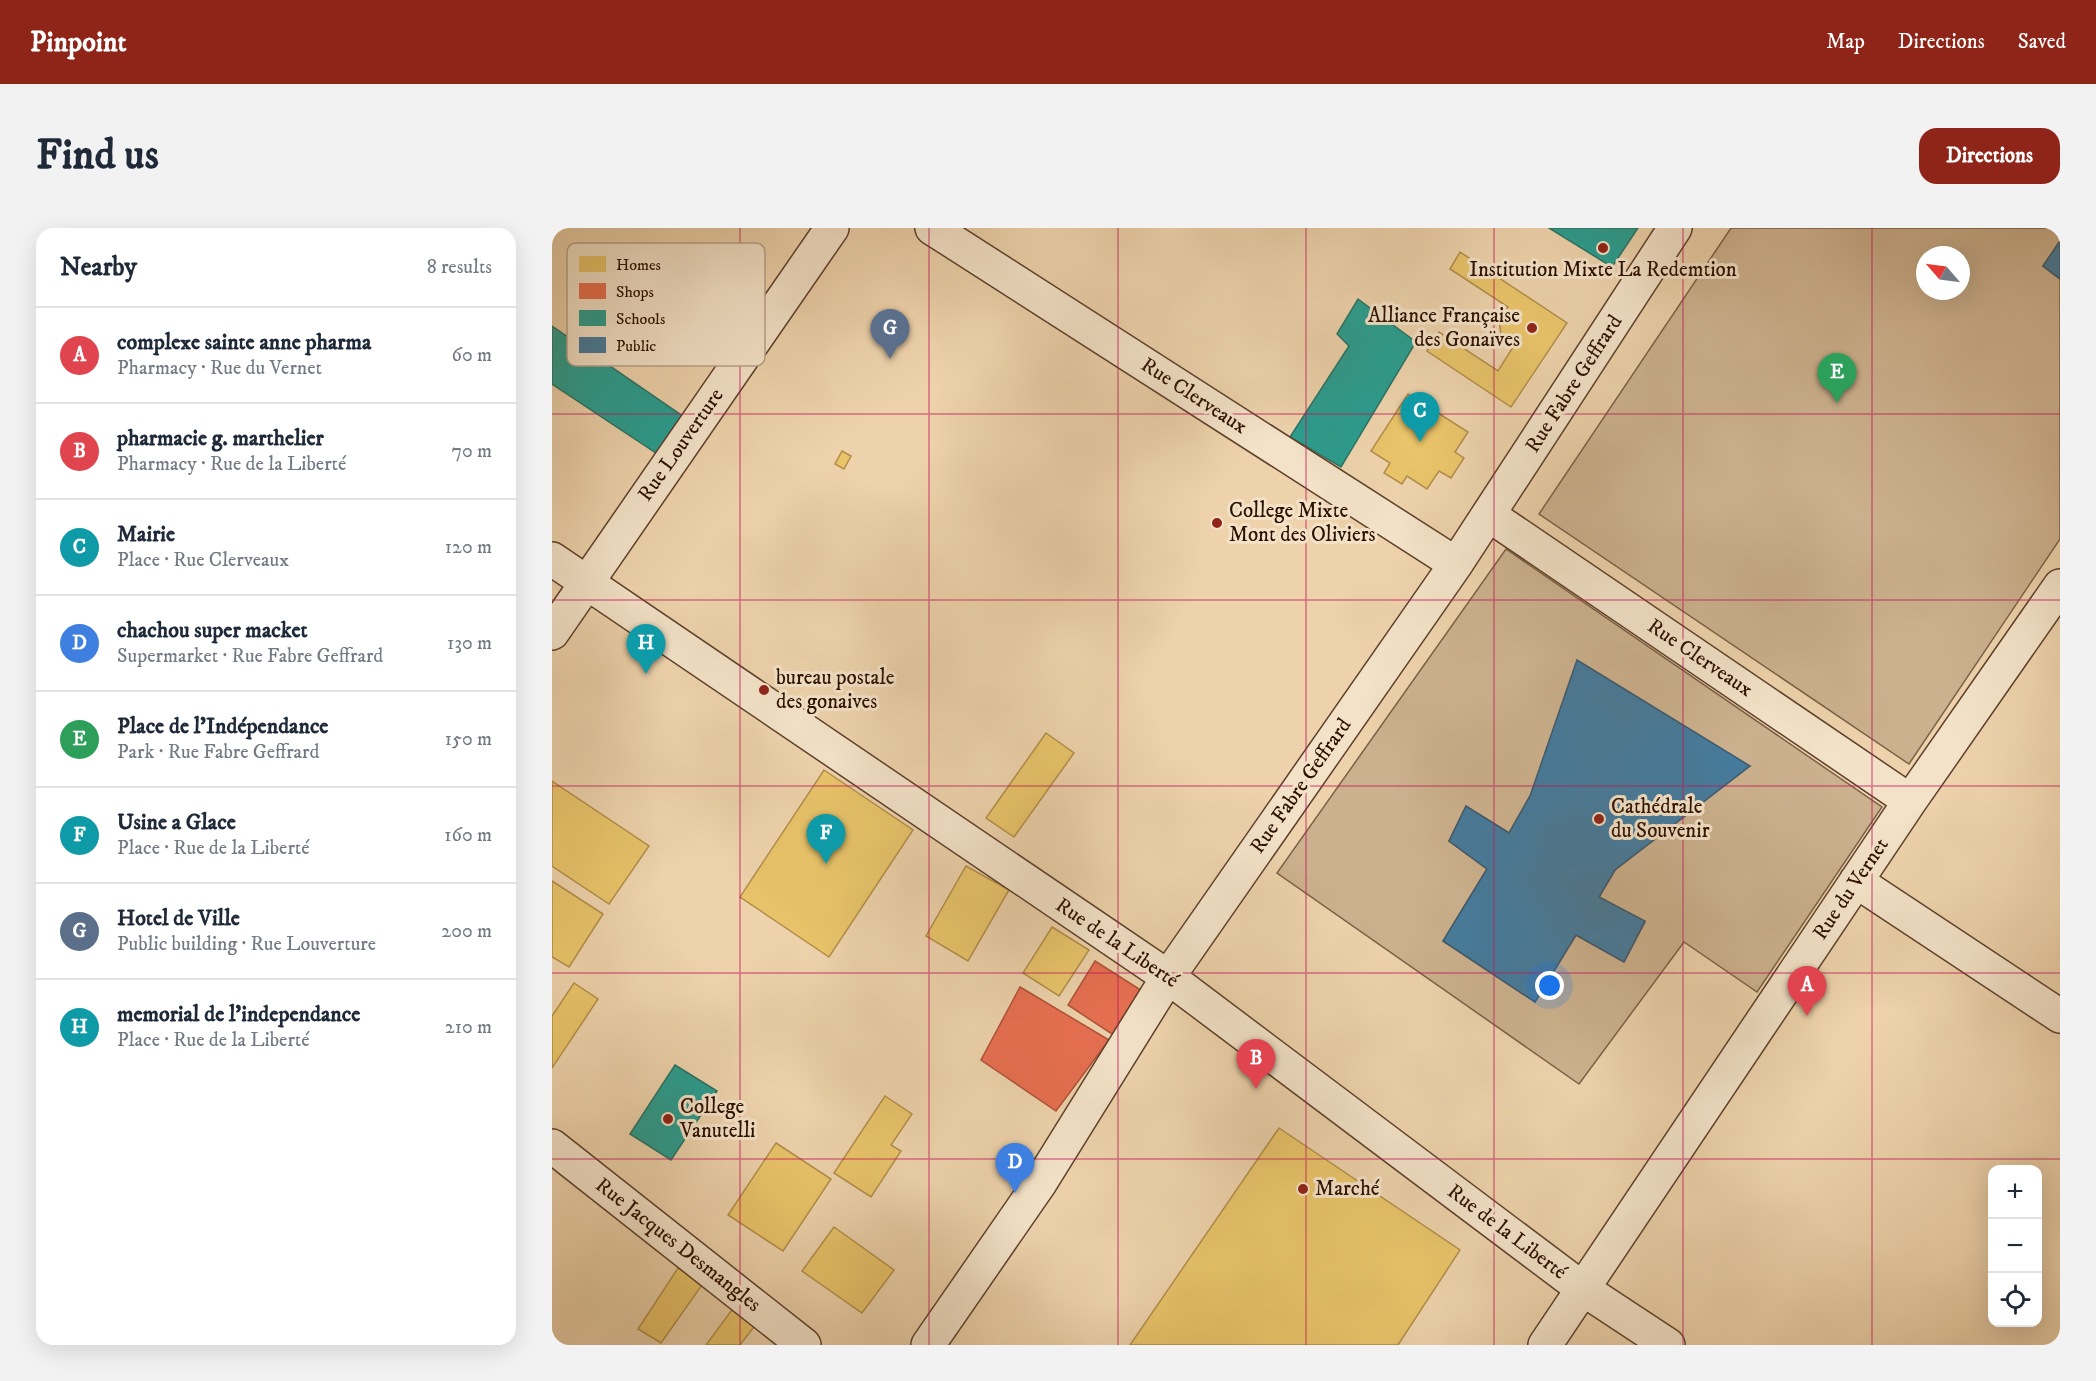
<!DOCTYPE html>
<html lang="en">
<head>
<meta charset="utf-8">
<style>
	:root { --surface:#fff; --page:#f2f2f3; --text:#1f2937; --muted:#747a83; --line:#e0e1e3; --accent:#8f2418 }
	body { margin:0; font-family:"IM FELL DW Pica",serif; background:var(--page); color:var(--text) }
	.controls { position:absolute; right:18px; bottom:18px; display:grid; overflow:hidden; border-radius:12px; box-shadow:0 6px 24px #0002 }
	.controls button { width:54px; height:54px; display:grid; place-items:center; padding:0; border:0; border-bottom:2px solid var(--line); background:var(--surface); color:var(--text); font:30px sans-serif }
	.compass { position:absolute; left:1364px; top:18px; width:54px; height:54px; border-radius:50%; background:var(--surface); box-shadow:0 6px 24px #0002; rotate:298deg }
	.you { position:absolute; left:998px; top:758px; width:21px; height:21px; margin:-15px; border:4px solid #fff; border-radius:50%; background:#1a73e8; box-shadow:0 0 0 9px #1a73e833 }
	.badge { display:grid; place-items:center; width:39px; height:39px; border-radius:50%; background:var(--accent); color:#fff; font-size:20px; font-weight:700 }
	.pin { position:absolute; translate:-50% -50px; filter:drop-shadow(0 2px 3px #0008) }
	.pin::after { content:''; position:absolute; top:32px; width:21px; height:18px; background:inherit; clip-path:polygon(0 0,100% 0,50% 100%) }
	.list { margin:0; padding:0; list-style:none }
	h2 { display:flex; justify-content:space-between; align-items:center; height:78px; margin:0; padding:0 24px; font-size:26px }
	h2 small { font-size:20px; font-weight:400; color:var(--muted) }
	.list li { display:grid; grid-template-columns:39px 1fr auto; gap:18px; align-items:center; box-sizing:border-box; height:96px; padding:0 24px; border-top:2px solid var(--line) }
	.list b { display:block; font-size:22px; white-space:nowrap }
	.list p { margin:0; font-size:20px; white-space:nowrap; color:var(--muted) }
	.list em { font-size:20px; font-style:normal; color:var(--muted) }
	.icon { flex:none; width:33px; height:33px; fill:none; stroke:currentColor; stroke-width:2; stroke-linecap:round; stroke-linejoin:round }
	.map { position:relative; flex:none; width:1508px; height:1117px; overflow:hidden; border-radius:18px }
	header { display:flex; align-items:center; gap:36px; box-sizing:border-box; height:84px; padding:0 30px; background:var(--accent); color:#fff }
	header strong { font-size:28px }
	nav { display:flex; gap:33px; margin-inline-start:auto; font-size:21px }
	.intro { display:flex; align-items:center; justify-content:space-between; box-sizing:border-box; height:144px; padding:0 36px }
	h1 { margin:0; font-size:42px }
	.button { padding:15px 27px; border-radius:18px; background:var(--accent); color:#fff; font-size:21px; font-weight:700 }
	main { display:flex; gap:36px; padding:0 36px }
	aside { flex:1; background:var(--surface); border-radius:18px; box-shadow:0 6px 24px #0002 }
	.map>svg:first-child { display:block }
</style>
</head>
<body>
<header>
<strong>Pinpoint</strong>
<nav><a>Map</a><a>Directions</a><a>Saved</a></nav>
</header>
<div class="intro"><h1>Find us</h1><a class="button">Directions</a></div>
<main>
<aside>
<h2>Nearby<small>8 results</small></h2>
<ul class="list">
<li><span class="badge" style="background:#e0444e">A</span><div><b>complexe sainte anne pharma</b><p>Pharmacy · Rue du Vernet</p></div><em>60 m</em></li>
<li><span class="badge" style="background:#e0444e">B</span><div><b>pharmacie g. marthelier</b><p>Pharmacy · Rue de la Liberté</p></div><em>70 m</em></li>
<li><span class="badge" style="background:#0f9aa8">C</span><div><b>Mairie</b><p>Place · Rue Clerveaux</p></div><em>120 m</em></li>
<li><span class="badge" style="background:#3f7fe0">D</span><div><b>chachou super macket</b><p>Supermarket · Rue Fabre Geffrard</p></div><em>130 m</em></li>
<li><span class="badge" style="background:#2e9e5b">E</span><div><b>Place de l'Indépendance</b><p>Park · Rue Fabre Geffrard</p></div><em>150 m</em></li>
<li><span class="badge" style="background:#0f9aa8">F</span><div><b>Usine a Glace</b><p>Place · Rue de la Liberté</p></div><em>160 m</em></li>
<li><span class="badge" style="background:#5c6f8a">G</span><div><b>Hotel de Ville</b><p>Public building · Rue Louverture</p></div><em>200 m</em></li>
<li><span class="badge" style="background:#0f9aa8">H</span><div><b>memorial de l'independance</b><p>Place · Rue de la Liberté</p></div><em>210 m</em></li>
</ul>
</aside>
<div class="map">
<svg width="1508" height="1117" viewBox="0 0 1508 1117">
	<rect width="100%" height="100%" fill="#edd2ab"/>
	<filter id="stains"><feTurbulence type="fractalNoise" baseFrequency=".00333" numOctaves="4"/><feColorMatrix values="0 0 0 0 .2 0 0 0 0 .09 0 0 0 0 .02 0 0 0 .5 -.17"/></filter>
	<radialGradient id="worn" r=".72"><stop offset=".6" stop-color="#630" stop-opacity="0"/><stop offset="1" stop-color="#630" stop-opacity=".3"/></radialGradient>
	<!-- green -->
	<path fill="#ccb18e" stroke="#7c6047" stroke-width="1.5" fill-rule="evenodd" d="M 1179,0 L 1508,0 L 1508,13 L 1491,38 L 1508,51 L 1508,311 L 1357,536 L 987,286 ZM 1373,27 L 1409,27 L 1409,63 L 1373,63 Z
		M 954,321 L 1330,579 L 1205,764 L 1132,714 L 1027,856 L 725,645 ZM 1197,538 L 1063,642 L 1047,669 L 1093,694 L 1072,734 L 1024,707 L 983,774 L 891,713 L 935,641 L 897,613 L 914,578 L 957,605 L 978,568 Z"/>
	<!-- homes -->
	<path fill="#e9c46a" stroke="#b18e4a" stroke-width="1.5" d="M 908,24 L 1015,95 L 959,179 L 875,123 L 887,104 L 946,143 L 963,116 L 949,107 L 947,91 L 956,79 L 898,41 Z
		M 856,166 L 916,204 L 903,224 L 912,230 L 899,250 L 887,243 L 875,261 L 855,248 L 850,256 L 832,245 L 838,235 L 819,223 Z
		M 290,223 L 299,228 L 292,241 L 283,236 Z
		M 494,505 L 522,525 L 462,609 L 434,590 Z
		M 272,542 L 361,602 L 277,729 L 188,669 Z
		M 0,553 L 97,618 L 57,676 L 0,638 Z
		M 414,638 L 457,662 L 416,733 L 374,708 Z
		M 0,653 L 51,686 L 17,739 L 0,729 Z
		M 500,699 L 537,722 L 507,768 L 471,745 Z
		M 22,755 L 46,771 L 0,840 L 0,788 Z
		M 333,868 L 360,886 L 339,917 L 349,923 L 319,969 L 282,945 Z
		M 727,900 L 908,1022 L 846,1117 L 578,1117 Z
		M 224,915 L 279,951 L 231,1023 L 176,987 Z
		M 282,999 L 342,1042 L 310,1085 L 250,1043 Z
		M 132,1031 L 155,1050 L 109,1115 L 86,1101 Z
		M 185,1075 L 208,1091 L 188,1117 L 154,1117 Z"/>
	<!-- shops -->
	<path fill="#e76f51" stroke="#af5239" stroke-width="1.5" d="M 543,733 L 595,766 L 566,810 L 516,777 Z
		M 468,759 L 557,812 L 504,883 L 429,832 Z"/>
	<!-- schools -->
	<path fill="#2a9d8f" stroke="#2b7364" stroke-width="1.5" d="M 997,0 L 1086,0 L 1060,39 Z
		M 806,71 L 864,114 L 789,239 L 738,209 L 797,118 L 785,106 Z
		M 0,98 L 135,191 L 107,227 L 0,156 Z
		M 123,837 L 165,863 L 119,932 L 78,906 Z"/>
	<!-- public -->
	<path fill="#457b9d" stroke="#3e5b6e" stroke-width="1.5" d="M 1508,13 L 1508,51 L 1491,38 Z
		M 1025,432 L 1198,538 L 1063,642 L 1047,669 L 1093,693 L 1072,734 L 1024,707 L 983,774 L 891,713 L 935,641 L 897,613 L 914,578 L 957,605 L 978,568 Z"/>
	<g fill="none" stroke-linecap="round" stroke-linejoin="round">
		<defs>
			<path id="minor" d="M 380,0 L 904,336
				M 937,287 L 1358,573
				M 0,331 L 616,749 L 1031,1061 L 1116,1117
				M 1304,653 L 1508,788
				M 0,918 L 252,1117
				M 376,1117 L 488,955 L 616,749 L 904,336 L 1123,0
				M 993,1117 L 1358,573 L 1508,358"/>
			<path id="tertiary" d="M 0,405 L 280,0"/>
		</defs>
		<!-- minor casing -->
		<use href="#minor" stroke="#5d402b" stroke-width="36"/>
		<!-- tertiary casing -->
		<use href="#tertiary" stroke="#5d402b" stroke-width="36"/>
		<!-- minor -->
		<use href="#minor" stroke="#f3e2c8" stroke-width="33"/>
		<!-- tertiary -->
		<use href="#tertiary" stroke="#f3e2c8" stroke-width="33"/>
	</g>
	<!-- grid -->
	<path fill="none" stroke="#c2185b" stroke-width="1.5" stroke-opacity="0.55" d="M 188,0 L 188,1117M 377,0 L 377,1117M 566,0 L 566,1117M 754,0 L 754,1117M 942,0 L 942,1117M 1131,0 L 1131,1117M 1320,0 L 1320,1117M 0,186 L 1508,186M 0,372 L 1508,372M 0,558 L 1508,558M 0,745 L 1508,745M 0,931 L 1508,931"/>
	<!-- markers -->
	<g fill="#8f2418" stroke="#f3e2c8" stroke-width="2">
		<circle cx="1051" cy="20" r="6"/>
		<circle cx="980" cy="100" r="6"/>
		<circle cx="665" cy="295" r="6"/>
		<circle cx="212" cy="462" r="6"/>
		<circle cx="1047" cy="591" r="6"/>
		<circle cx="116" cy="891" r="6"/>
		<circle cx="751" cy="961" r="6"/>
	</g>
	<g text-anchor="middle" dominant-baseline="central" stroke-width="6" stroke-linejoin="round" paint-order="stroke">
		<!-- poi labels -->
		<g font-size="21" fill="#2d1000" stroke="#f3e2c8" text-anchor="start">
			<text x="1051" y="42" text-anchor="middle">Institution Mixte La Redemtion</text>
			<text x="968" y="88" text-anchor="end">Alliance Française<tspan x="968" dy="24">des Gonaïves</tspan></text>
			<text x="677" y="283">College Mixte<tspan x="677" dy="24">Mont des Oliviers</tspan></text>
			<text x="224" y="450">bureau postale<tspan x="224" dy="24">des gonaives</tspan></text>
			<text x="1059" y="579">Cathédrale<tspan x="1059" dy="24">du Souvenir</tspan></text>
			<text x="128" y="879">College<tspan x="128" dy="24">Vanutelli</tspan></text>
			<text x="763" y="961">Marché</text>
		</g>
		<!-- street labels -->
		<g font-size="21" fill="#2d1000" stroke="#f3e2c8">
			<text transform="translate(1022 156) rotate(-57)">Rue Fabre Geffrard</text>
			<text transform="translate(642 168) rotate(33)">Rue Clerveaux</text>
			<text transform="translate(129 217) rotate(-55)">Rue Louverture</text>
			<text transform="translate(1148 430) rotate(34)">Rue Clerveaux</text>
			<text transform="translate(749 558) rotate(-55)">Rue Fabre Geffrard</text>
			<text transform="translate(1299 661) rotate(-56)">Rue du Vernet</text>
			<text transform="translate(565 715) rotate(34)">Rue de la Liberté</text>
			<text transform="translate(955 1004) rotate(37)">Rue de la Liberté</text>
			<text transform="translate(126 1017) rotate(38)">Rue Jacques Desmangles</text>
		</g>
	</g>
	<!-- legend -->
	<rect x="15" y="15" width="198" height="123" rx="9" fill="#f3e2c8" stroke="#b8a38c" stroke-width="1.5"/>
	<rect x="27" y="28" width="27" height="16" fill="#e9c46a"/>
	<rect x="27" y="55" width="27" height="16" fill="#e76f51"/>
	<rect x="27" y="82" width="27" height="16" fill="#2a9d8f"/>
	<rect x="27" y="109" width="27" height="16" fill="#457b9d"/>
	<g font-size="16" fill="#2d1000">
		<text x="64" y="42">Homes</text>
		<text x="64" y="69">Shops</text>
		<text x="64" y="96">Schools</text>
		<text x="64" y="123">Public</text>
	</g>
	<rect width="100%" height="100%" filter="url(#stains)"/>
	<rect width="100%" height="100%" fill="url(#worn)"/>
</svg>
<div class="controls">
<button>+</button>
<button>−</button>
<button><svg class="icon" aria-label="locate" viewBox="0 0 24 24"><circle cx="12" cy="12" r="6"/><path d="M12 2v4M12 18v4M2 12h4M18 12h4"/></svg></button>
</div>
<svg class="compass" viewBox="-18 -18 36 36"><path d="M0-13l5 13h-10z" fill="#e53935"/><path d="M0 13l5-13h-10z" fill="#747a83"/></svg>
<div class="you"></div>
<div class="pin badge" style="left:1255px;top:788px;background:#e0444e">A</div>
<div class="pin badge" style="left:704px;top:861px;background:#e0444e">B</div>
<div class="pin badge" style="left:868px;top:214px;background:#0f9aa8">C</div>
<div class="pin badge" style="left:463px;top:965px;background:#3f7fe0">D</div>
<div class="pin badge" style="left:1285px;top:175px;background:#2e9e5b">E</div>
<div class="pin badge" style="left:274px;top:636px;background:#0f9aa8">F</div>
<div class="pin badge" style="left:338px;top:131px;background:#5c6f8a">G</div>
<div class="pin badge" style="left:94px;top:446px;background:#0f9aa8">H</div>
</div>
</main>
</body>
</html>
